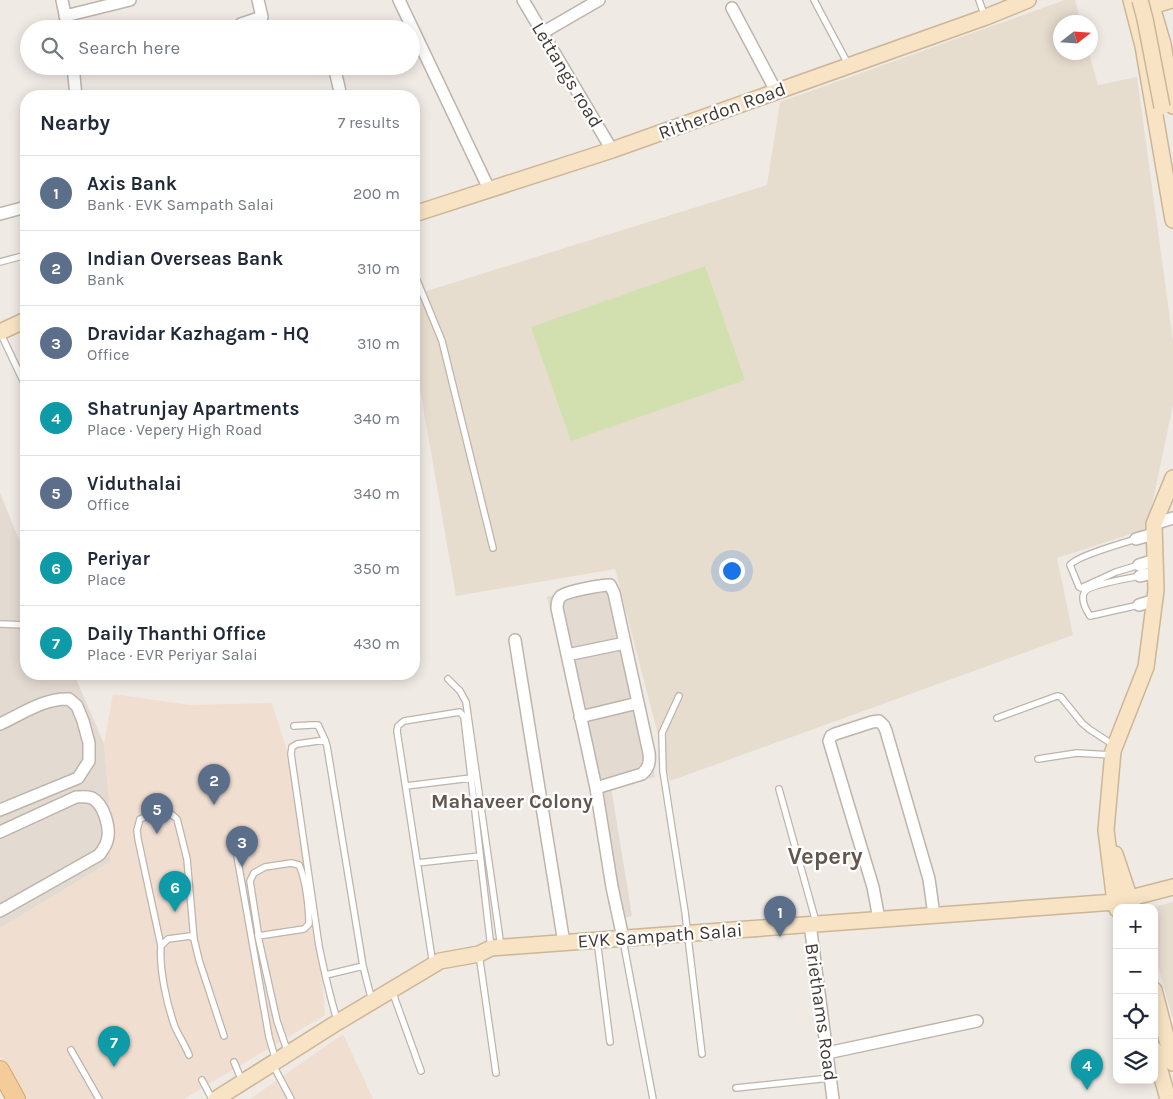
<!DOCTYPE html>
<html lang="en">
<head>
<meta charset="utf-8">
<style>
	:root { --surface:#fff; --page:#f2f2f3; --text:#1f2937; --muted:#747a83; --line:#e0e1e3; --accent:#0b8043 }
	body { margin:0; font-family:Karla,sans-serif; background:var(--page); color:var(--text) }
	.controls { position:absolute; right:15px; bottom:15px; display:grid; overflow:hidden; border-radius:10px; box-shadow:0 2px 12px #0003 }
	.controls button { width:45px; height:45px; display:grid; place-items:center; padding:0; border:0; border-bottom:1px solid var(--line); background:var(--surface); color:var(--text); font:25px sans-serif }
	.compass { position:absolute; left:1053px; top:15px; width:45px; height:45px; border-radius:50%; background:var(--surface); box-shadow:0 2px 12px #0003; rotate:73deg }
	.you { position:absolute; left:731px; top:570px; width:18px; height:18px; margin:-12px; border:4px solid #fff; border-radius:50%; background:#1a73e8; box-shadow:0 0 0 8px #1a73e833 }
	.badge { display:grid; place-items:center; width:32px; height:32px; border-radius:50%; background:var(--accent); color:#fff; font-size:16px; font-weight:700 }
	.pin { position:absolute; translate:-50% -41px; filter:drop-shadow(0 1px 2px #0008) }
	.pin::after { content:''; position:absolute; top:26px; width:18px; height:15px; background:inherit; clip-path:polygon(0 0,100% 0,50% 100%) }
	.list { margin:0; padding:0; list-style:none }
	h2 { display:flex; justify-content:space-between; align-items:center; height:65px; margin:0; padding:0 20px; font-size:21px }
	h2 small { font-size:16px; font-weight:400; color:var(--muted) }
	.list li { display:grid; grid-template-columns:32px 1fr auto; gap:15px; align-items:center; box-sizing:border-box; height:75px; padding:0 20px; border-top:1px solid var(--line) }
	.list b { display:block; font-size:19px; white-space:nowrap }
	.list p { margin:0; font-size:16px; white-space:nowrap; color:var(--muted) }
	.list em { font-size:16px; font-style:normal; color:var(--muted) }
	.icon { flex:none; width:28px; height:28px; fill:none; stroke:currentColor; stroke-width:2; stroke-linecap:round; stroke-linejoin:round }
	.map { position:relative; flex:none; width:1173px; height:1099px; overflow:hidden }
	.search { position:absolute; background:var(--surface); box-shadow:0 2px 12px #0003; left:20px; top:20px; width:400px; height:55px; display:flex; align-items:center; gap:12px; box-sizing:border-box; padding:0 18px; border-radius:28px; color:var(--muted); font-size:19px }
	.panel { position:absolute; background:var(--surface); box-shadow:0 2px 12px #0003; left:20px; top:90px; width:400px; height:590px; border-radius:20px }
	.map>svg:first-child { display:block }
</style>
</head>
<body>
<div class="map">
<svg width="1173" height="1099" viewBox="0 0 1173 1099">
	<rect width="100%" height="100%" fill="#f0eae4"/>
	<!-- residential -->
	<path fill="#e3dbd2" d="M 0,493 L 26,557 L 26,674 L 74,674 L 104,744 L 111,820 L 110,862 L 0,928 Z
		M 613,581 L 655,777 L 611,787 L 632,916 L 616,919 L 592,789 L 567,676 L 547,597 Z"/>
	<!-- commercial -->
	<path fill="#f0ded0" d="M 113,694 L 189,705 L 272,703 L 295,776 L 319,946 L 325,1015 L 184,1099 L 27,1099 L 0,1056 L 0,928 L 110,862 L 111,820 L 104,744 Z
		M 343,1034 L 373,1099 L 250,1099 Z"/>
	<!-- education -->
	<path fill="#e7ddcf" d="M 1065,0 L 1075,0 L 1081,22 L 1060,22 L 1060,52 L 1089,53 L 1098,85 L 1137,77 L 1173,341 L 1173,405 L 1147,529 L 1057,558 L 1073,635 L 670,781 L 615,569 L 456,596 L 414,355 L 414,295 L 767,185 L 780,102 Z
		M 1173,902 L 1173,1020 L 1154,951 L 1154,908 L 1150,908 Z"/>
	<!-- green -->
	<path fill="#d2e0b0" d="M 705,266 L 745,380 L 571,441 L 531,327 Z"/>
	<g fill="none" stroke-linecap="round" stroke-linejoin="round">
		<defs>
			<path id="lane" d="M 814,0 L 848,64
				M 979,0 L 985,17
				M 0,262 L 26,255
				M 414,273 L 442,341 L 493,548
				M 0,332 L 26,387
				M 1136,539 C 1123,543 1076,556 1070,565 L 1079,587 L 1081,588 L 1116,572 L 1139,565
				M 1139,605 L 1090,616 C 1086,610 1081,600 1084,593 C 1087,585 1130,578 1140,576
				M 0,624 L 26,625
				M 448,679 L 460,691 L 466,702 L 501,947
				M 679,696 L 662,733 L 663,771 L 685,912 L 702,1054
				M 997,718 L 1057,696 L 1061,697 L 1082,723 L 1089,729 L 1115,746
				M 294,726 L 311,725 L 318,725 L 325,740
				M 1038,759 L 1077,753 L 1112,755
				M 406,786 L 471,778
				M 779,789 L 816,922
				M 234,839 L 269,1037 L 276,1061
				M 417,863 L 480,856
				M 258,936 L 304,929 L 309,924 C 309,909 306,879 299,865 L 291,863 L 265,867 L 254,873 L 250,881 L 258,932 L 258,936 L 277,1021 L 288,1053
				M 597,940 L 610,1042
				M 623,940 L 653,1099
				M 161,946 L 138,839 L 137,830 L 140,819 L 154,814 L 170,813 L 177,819 L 187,859 L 194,939
				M 479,954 L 496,1073
				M 433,965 L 397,731 L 398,726 L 404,721 L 460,712 L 464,717 L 491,948
				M 363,966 L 372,1001
				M 326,975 L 363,966 L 327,746 L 325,740 L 297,744 L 292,747 L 291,754 L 319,946 C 324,971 330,996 337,1020
				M 393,990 L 395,999 L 421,1071
				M 71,1050 L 99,1099
				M 189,1055 C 185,1045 179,1036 175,1027 C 167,1005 159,969 161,946 L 168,939 L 190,936 L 194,939 L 199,960 L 224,1036
				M 234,1062 L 242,1081
				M 273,1065 L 291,1099
				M 202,1080 L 212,1099
				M 736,1088 L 830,1078"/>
			<path id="street" d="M 62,0 L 68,29
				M 399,0 L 489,189
				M 523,0 L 612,150
				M 732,8 L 776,91
				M 65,16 L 130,0
				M 241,24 L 262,17 L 258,0
				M 542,33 L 599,0
				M 73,66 L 76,96
				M 334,66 L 341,96
				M 0,214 L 26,207
				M 1154,524 L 1173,518
				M 1136,539 L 1154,534
				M 1139,565 L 1155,560
				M 1140,576 L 1156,572
				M 1139,605 L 1155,600
				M 515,640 L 564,943
				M 567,655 L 625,643
				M 580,717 L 638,703
				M 0,724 C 22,714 44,698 69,699 L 77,706 L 83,721 L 89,743 L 89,761 L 78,778 L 0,810
				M 596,788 L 557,608 C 557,603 558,599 561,596 C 568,591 601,585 610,585 L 614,593 L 649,753 C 650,762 649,768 642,774 L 596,788 L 612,887 L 623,938
				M 0,832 L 76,797 C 81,797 86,796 92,798 C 104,804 111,829 107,841 C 106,846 102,851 99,855 L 0,911
				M 879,919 L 873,887 L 829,741 L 831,736 L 835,734 L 872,722 L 879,721 L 884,726 L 886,731 L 929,879 L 934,915
				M 810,924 L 833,1099
				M 827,1053 L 977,1021"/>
			<path id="secondary" d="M 1131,0 L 1143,46 L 1173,220
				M 1150,0 L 1163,44 L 1173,106
				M 1152,6 L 1172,0
				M 414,214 L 612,150 L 986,17 L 1028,0
				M 0,332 L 26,320
				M 1115,854 L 1133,908
				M 1117,909 L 1115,902 L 1106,830 L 1113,751 L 1146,667 L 1156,590 L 1154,524 L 1173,478
				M 1154,990 L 1173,1063
				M 1154,1049 L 1168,1099
				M 216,1099 L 338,1022 L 440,961 L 479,954 L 491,948 L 1115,902 L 1173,887"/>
			<path id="primary" d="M 0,1070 L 16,1099"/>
		</defs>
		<!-- lane casing -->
		<use href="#lane" stroke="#bdb4ab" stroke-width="8"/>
		<!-- street casing -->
		<use href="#street" stroke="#bdb4ab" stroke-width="14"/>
		<!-- secondary casing -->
		<use href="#secondary" stroke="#cbb697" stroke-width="18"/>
		<!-- primary casing -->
		<use href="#primary" stroke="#d5a66c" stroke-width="20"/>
		<!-- lane -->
		<use href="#lane" stroke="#fff" stroke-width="5.5"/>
		<!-- street -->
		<use href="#street" stroke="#fff" stroke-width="11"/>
		<!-- secondary -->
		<use href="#secondary" stroke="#f8e4c5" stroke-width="15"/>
		<!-- primary -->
		<use href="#primary" stroke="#f3cc9a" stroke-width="18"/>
		<defs>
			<path id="secondary-bridge" d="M 1140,0 L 1145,19 L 1162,107"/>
		</defs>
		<!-- secondary-bridge casing -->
		<use href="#secondary-bridge" stroke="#cbb697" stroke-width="18" stroke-linecap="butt"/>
		<!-- secondary-bridge -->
		<use href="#secondary-bridge" stroke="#f8e4c5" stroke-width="15"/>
	</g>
	<g text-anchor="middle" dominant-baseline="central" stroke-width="4.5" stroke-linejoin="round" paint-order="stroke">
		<!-- street labels -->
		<g font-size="19" fill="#413a34" stroke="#fff">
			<text transform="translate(567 75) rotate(59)">Lettangs road</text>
			<text transform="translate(722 111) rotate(-20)">Ritherdon Road</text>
			<text transform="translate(660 936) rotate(-4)">EVK Sampath Salai</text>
			<text transform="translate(821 1012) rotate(82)">Briethams Road</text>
		</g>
		<!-- neighbourhood labels -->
		<g font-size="20" font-weight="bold" fill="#63574d" stroke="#fff">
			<text x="512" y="801">Mahaveer Colony</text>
		</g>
		<!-- district labels -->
		<g font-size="24" font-weight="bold" fill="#63574d" stroke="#fff">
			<text x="825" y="856">Vepery</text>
		</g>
	</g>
</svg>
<div class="controls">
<button>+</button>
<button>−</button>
<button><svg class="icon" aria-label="locate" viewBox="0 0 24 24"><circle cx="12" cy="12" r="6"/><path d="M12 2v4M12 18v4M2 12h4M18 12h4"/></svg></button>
<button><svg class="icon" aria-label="layers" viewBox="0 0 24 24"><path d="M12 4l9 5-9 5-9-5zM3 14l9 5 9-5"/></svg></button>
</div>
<svg class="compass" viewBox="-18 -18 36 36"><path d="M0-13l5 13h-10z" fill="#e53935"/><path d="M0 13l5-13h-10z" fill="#747a83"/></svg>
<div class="you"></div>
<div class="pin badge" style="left:780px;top:937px;background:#5c6f8a">1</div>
<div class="pin badge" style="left:214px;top:805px;background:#5c6f8a">2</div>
<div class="pin badge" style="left:242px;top:867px;background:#5c6f8a">3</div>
<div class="pin badge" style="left:1087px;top:1090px;background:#0f9aa8">4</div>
<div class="pin badge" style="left:157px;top:834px;background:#5c6f8a">5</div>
<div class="pin badge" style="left:175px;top:912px;background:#0f9aa8">6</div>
<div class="pin badge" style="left:114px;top:1067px;background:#0f9aa8">7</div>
<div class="search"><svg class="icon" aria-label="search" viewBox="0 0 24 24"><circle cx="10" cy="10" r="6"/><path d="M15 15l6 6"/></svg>Search here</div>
<section class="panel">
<h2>Nearby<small>7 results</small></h2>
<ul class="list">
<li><span class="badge" style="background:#5c6f8a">1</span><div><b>Axis Bank</b><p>Bank · EVK Sampath Salai</p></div><em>200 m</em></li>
<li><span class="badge" style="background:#5c6f8a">2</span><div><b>Indian Overseas Bank</b><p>Bank</p></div><em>310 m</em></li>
<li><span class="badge" style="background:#5c6f8a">3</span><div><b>Dravidar Kazhagam - HQ</b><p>Office</p></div><em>310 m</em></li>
<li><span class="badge" style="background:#0f9aa8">4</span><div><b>Shatrunjay Apartments</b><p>Place · Vepery High Road</p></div><em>340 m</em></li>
<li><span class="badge" style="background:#5c6f8a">5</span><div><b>Viduthalai</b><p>Office</p></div><em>340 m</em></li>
<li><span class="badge" style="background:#0f9aa8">6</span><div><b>Periyar</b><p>Place</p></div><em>350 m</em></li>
<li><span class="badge" style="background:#0f9aa8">7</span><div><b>Daily Thanthi Office</b><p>Place · EVR Periyar Salai</p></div><em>430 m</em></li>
</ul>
</section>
</div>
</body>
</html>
